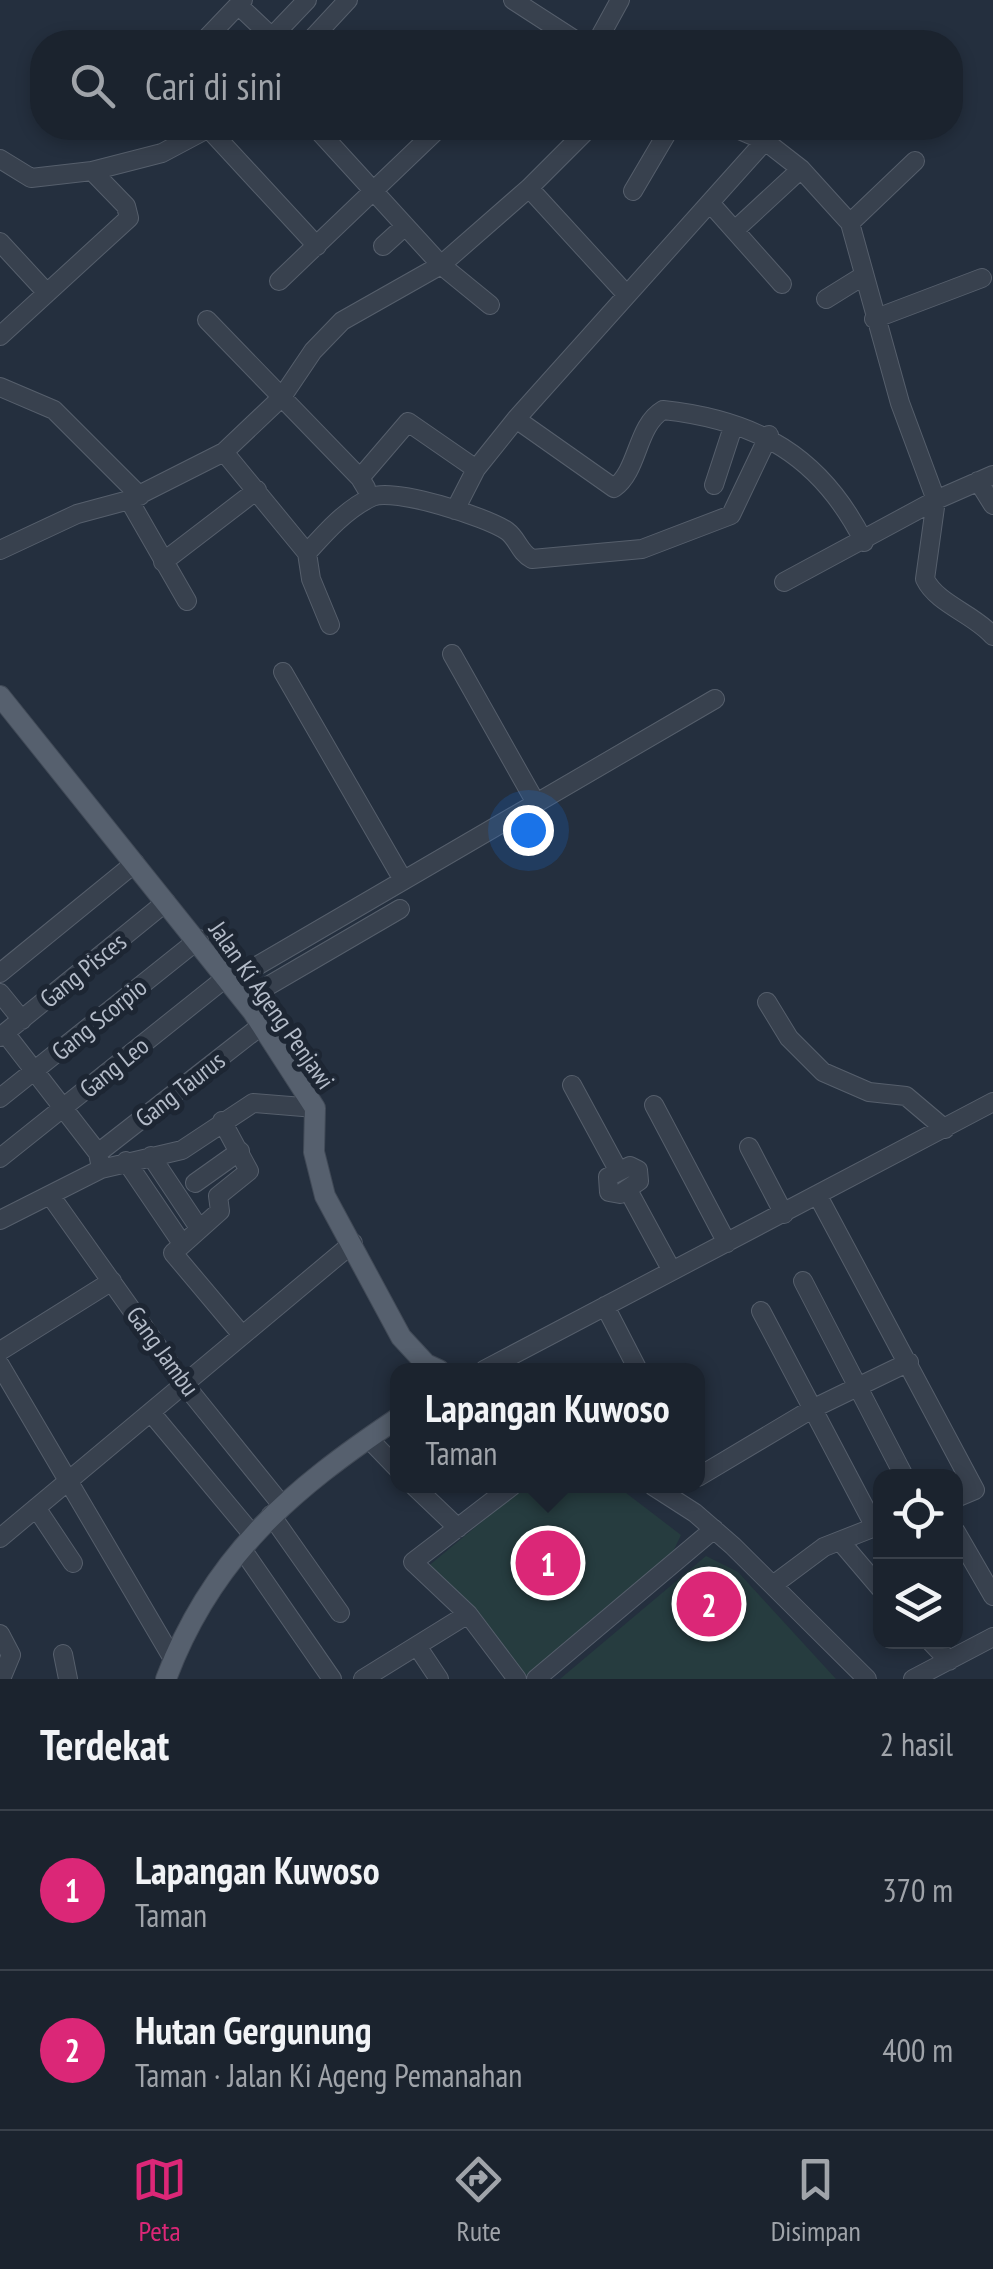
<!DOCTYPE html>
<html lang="id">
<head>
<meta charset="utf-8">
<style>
	:root { --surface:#1b232e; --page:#242b36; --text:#f1f3f6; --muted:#a0a4aa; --line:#39404a; --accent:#db2777 }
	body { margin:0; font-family:"PT Sans Narrow",sans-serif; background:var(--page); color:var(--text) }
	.controls { position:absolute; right:30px; bottom:30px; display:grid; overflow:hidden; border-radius:20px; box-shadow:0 5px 15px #0003 }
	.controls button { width:90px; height:90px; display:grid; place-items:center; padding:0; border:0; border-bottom:2px solid var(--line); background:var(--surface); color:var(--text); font:50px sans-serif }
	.you { position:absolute; left:528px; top:830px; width:35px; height:35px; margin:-25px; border:8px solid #fff; border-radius:50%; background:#1a73e8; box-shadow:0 0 0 15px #1a73e833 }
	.badge { display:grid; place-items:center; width:65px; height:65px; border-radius:50%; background:var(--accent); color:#fff; font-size:32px; font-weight:700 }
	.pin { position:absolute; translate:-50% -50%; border:5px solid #fff; box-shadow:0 2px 10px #0006 }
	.popup { position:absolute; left:390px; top:1363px; width:315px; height:130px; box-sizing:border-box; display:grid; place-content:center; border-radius:20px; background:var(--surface); filter:drop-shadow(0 2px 8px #0005); font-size:32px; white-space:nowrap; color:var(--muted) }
	.popup b { font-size:38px; color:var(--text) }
	.popup::after { content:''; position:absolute; left:50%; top:100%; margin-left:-20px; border:20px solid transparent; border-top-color:var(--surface) }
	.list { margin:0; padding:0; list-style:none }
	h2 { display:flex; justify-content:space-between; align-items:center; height:130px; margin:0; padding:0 40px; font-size:42px }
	h2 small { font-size:32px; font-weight:400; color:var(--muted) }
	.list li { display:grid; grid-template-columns:65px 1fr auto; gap:30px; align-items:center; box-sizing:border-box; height:160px; padding:0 40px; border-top:2px solid var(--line) }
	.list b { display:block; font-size:38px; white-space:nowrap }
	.list p { margin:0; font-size:32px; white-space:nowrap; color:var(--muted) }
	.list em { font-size:32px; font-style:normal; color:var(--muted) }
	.icon { flex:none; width:55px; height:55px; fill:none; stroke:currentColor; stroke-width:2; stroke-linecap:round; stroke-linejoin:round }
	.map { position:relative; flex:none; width:993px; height:1679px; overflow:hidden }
	.search { position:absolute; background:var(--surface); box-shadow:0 5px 15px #0003; left:30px; right:30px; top:30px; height:110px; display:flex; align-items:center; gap:25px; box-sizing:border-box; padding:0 35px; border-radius:40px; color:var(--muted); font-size:38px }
	.sheet { height:450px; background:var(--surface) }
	nav { display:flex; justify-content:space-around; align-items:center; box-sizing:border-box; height:140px; border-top:2px solid var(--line); background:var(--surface); font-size:28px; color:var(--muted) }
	nav a { display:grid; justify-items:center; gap:5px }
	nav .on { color:var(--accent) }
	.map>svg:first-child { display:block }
</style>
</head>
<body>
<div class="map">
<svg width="993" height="1679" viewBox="0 0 993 1679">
	<rect width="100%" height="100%" fill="#242f3e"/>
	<!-- green -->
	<path fill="#263c3f" d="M 525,1486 L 617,1486 L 681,1535 L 670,1558 L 527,1676 L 475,1614 L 426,1568 Z
		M 706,1556 L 738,1572 L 836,1679 L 560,1679 Z"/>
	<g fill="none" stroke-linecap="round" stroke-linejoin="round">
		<defs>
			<path id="minor" d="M 513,0 L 578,42
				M 238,5 L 272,37
				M 203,42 L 243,0
				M 267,42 L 307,0
				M 309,42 L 348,0
				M 597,42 L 620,0
				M 208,128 L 317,246
				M 316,128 L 441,265 L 490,305
				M 735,128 L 765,141 L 801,169 L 850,223 L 900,403 L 936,500 L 925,579 C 937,604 974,614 993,636
				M 0,159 L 31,178 L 92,171 L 162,153 L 209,128
				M 529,188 L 626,294
				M 633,191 L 670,128
				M 711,204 L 782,284
				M 850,223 L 915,161
				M 736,229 L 801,169
				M 0,242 L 47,293
				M 383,246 L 405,226
				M 279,281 L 439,128
				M 826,299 L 863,276
				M 874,319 L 982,278
				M 207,320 L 360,478
				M 0,336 L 129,218 L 126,206 L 92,171
				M 0,387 L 54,410 L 140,496
				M 516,419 L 614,488 C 639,470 636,426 663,410 C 757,420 821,456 864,542
				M 224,452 L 307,553
				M 978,481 L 993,505
				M 714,485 L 733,427
				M 366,488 L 360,478 L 408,422 L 476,469
				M 129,500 L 187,601
				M 455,510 L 476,469 L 516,419 L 765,141
				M 0,550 L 77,514 L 129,500 L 224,452 L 282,397 L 313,351 L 342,321 L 441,265 L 529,188 L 589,128
				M 163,562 L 257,490
				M 784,582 L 936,500 L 993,475
				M 330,625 L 311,579 L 307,553 C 325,533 346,509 372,497 C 393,487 487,517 507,531 C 518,539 519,552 532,559 L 642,549 L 731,515 L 769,435
				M 452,654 L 536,803
				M 283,672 L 403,880
				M 0,973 L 135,863
				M 231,981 L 715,699
				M 0,993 L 22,1020
				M 244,1000 L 400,909
				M 767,1002 L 789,1038 L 823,1072 L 869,1092 L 906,1096 L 945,1129
				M 5,1033 L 98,1153 L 100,1163
				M 0,1037 L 166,902
				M 572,1085 L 618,1170
				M 0,1098 L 199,939
				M 654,1105 L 727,1243
				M 222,1121 L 249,1171 L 218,1196 L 220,1211 L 173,1253 L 242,1335
				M 749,1147 L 784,1214
				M 98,1153 L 262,1025
				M 151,1156 L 199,1228
				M 0,1158 L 228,976
				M 126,1161 L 181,1242
				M 630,1166 L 638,1170 L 639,1181 L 620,1194 L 609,1192 L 608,1177 Z
				M 195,1183 L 240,1151
				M 628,1190 L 672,1271
				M 50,1195 L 185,1385 L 281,1504
				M 818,1196 L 975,1490 L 956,1498
				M 0,1220 L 101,1169 L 182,1150 L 253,1103 L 315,1108
				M 803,1281 L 904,1476
				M 605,1306 L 638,1370
				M 761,1311 L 875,1527
				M 0,1351 L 112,1281
				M 0,1365 L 173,1659
				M 484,1370 L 993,1102
				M 153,1415 L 252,1534
				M 368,1438 L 398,1469
				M 698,1477 L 812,1409 L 909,1362
				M 414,1486 L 458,1528
				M 512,1486 L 413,1562 L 468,1614 L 517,1679
				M 653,1486 L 695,1513 L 733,1546 L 867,1679
				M 37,1509 L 73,1563
				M 271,1515 L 340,1613
				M 956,1532 L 993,1596
				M 0,1538 L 353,1243
				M 840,1541 L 880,1588
				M 242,1549 L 332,1679
				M 773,1585 L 824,1547 L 880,1525
				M 0,1634 L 11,1655 L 1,1679
				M 931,1642 L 949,1661
				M 417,1646 L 439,1679
				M 63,1654 L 68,1679
				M 363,1679 L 468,1614
				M 536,1679 L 714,1529
				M 913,1679 L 993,1637"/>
			<path id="major" d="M 0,696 L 253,1012 L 315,1108 L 314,1152 L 325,1196 L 401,1337 L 426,1364 L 439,1370
				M 166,1679 C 212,1556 292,1489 398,1418"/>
		</defs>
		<!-- minor casing -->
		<use href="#minor" stroke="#565f6c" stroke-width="20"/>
		<!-- major casing -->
		<use href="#major" stroke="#414a57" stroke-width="22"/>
		<!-- minor -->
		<use href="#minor" stroke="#38414e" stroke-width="18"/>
		<!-- major -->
		<use href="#major" stroke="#56606e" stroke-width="20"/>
	</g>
	<g text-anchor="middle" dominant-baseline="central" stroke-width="10" stroke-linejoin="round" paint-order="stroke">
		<!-- street labels -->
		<g font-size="25" fill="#b4bcc9" stroke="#1d2633">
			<text transform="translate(83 970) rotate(-39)">Gang Pisces</text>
			<text transform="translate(272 1005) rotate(55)">Jalan Ki Ageng Penjawi</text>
			<text transform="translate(99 1019) rotate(-39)">Gang Scorpio</text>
			<text transform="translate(114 1067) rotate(-39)">Gang Leo</text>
			<text transform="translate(180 1089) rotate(-38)">Gang Taurus</text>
			<text transform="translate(163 1351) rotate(54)">Gang Jambu</text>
		</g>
	</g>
</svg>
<div class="controls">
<button><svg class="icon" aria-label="locate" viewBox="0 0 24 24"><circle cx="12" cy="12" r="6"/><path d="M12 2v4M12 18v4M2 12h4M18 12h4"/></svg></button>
<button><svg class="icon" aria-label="layers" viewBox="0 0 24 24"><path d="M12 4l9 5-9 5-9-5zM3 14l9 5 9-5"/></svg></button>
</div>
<div class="you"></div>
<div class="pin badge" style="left:548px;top:1563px">1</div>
<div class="popup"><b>Lapangan Kuwoso</b>Taman</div>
<div class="pin badge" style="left:709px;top:1604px">2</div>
<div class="search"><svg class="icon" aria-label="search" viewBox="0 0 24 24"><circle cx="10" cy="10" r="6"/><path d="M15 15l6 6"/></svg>Cari di sini</div>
</div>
<section class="sheet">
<h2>Terdekat<small>2 hasil</small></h2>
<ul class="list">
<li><span class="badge">1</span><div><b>Lapangan Kuwoso</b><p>Taman</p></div><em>370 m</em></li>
<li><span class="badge">2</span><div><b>Hutan Gergunung</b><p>Taman · Jalan Ki Ageng Pemanahan</p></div><em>400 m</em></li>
</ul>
</section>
<nav>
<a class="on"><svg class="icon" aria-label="map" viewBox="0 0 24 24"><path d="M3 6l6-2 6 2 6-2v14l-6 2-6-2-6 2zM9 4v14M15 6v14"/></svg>Peta</a>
<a><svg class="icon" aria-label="directions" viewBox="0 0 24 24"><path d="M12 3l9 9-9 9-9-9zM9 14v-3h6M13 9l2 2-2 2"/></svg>Rute</a>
<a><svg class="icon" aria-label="saved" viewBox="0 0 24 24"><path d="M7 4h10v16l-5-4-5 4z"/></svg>Disimpan</a>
</nav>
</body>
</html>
